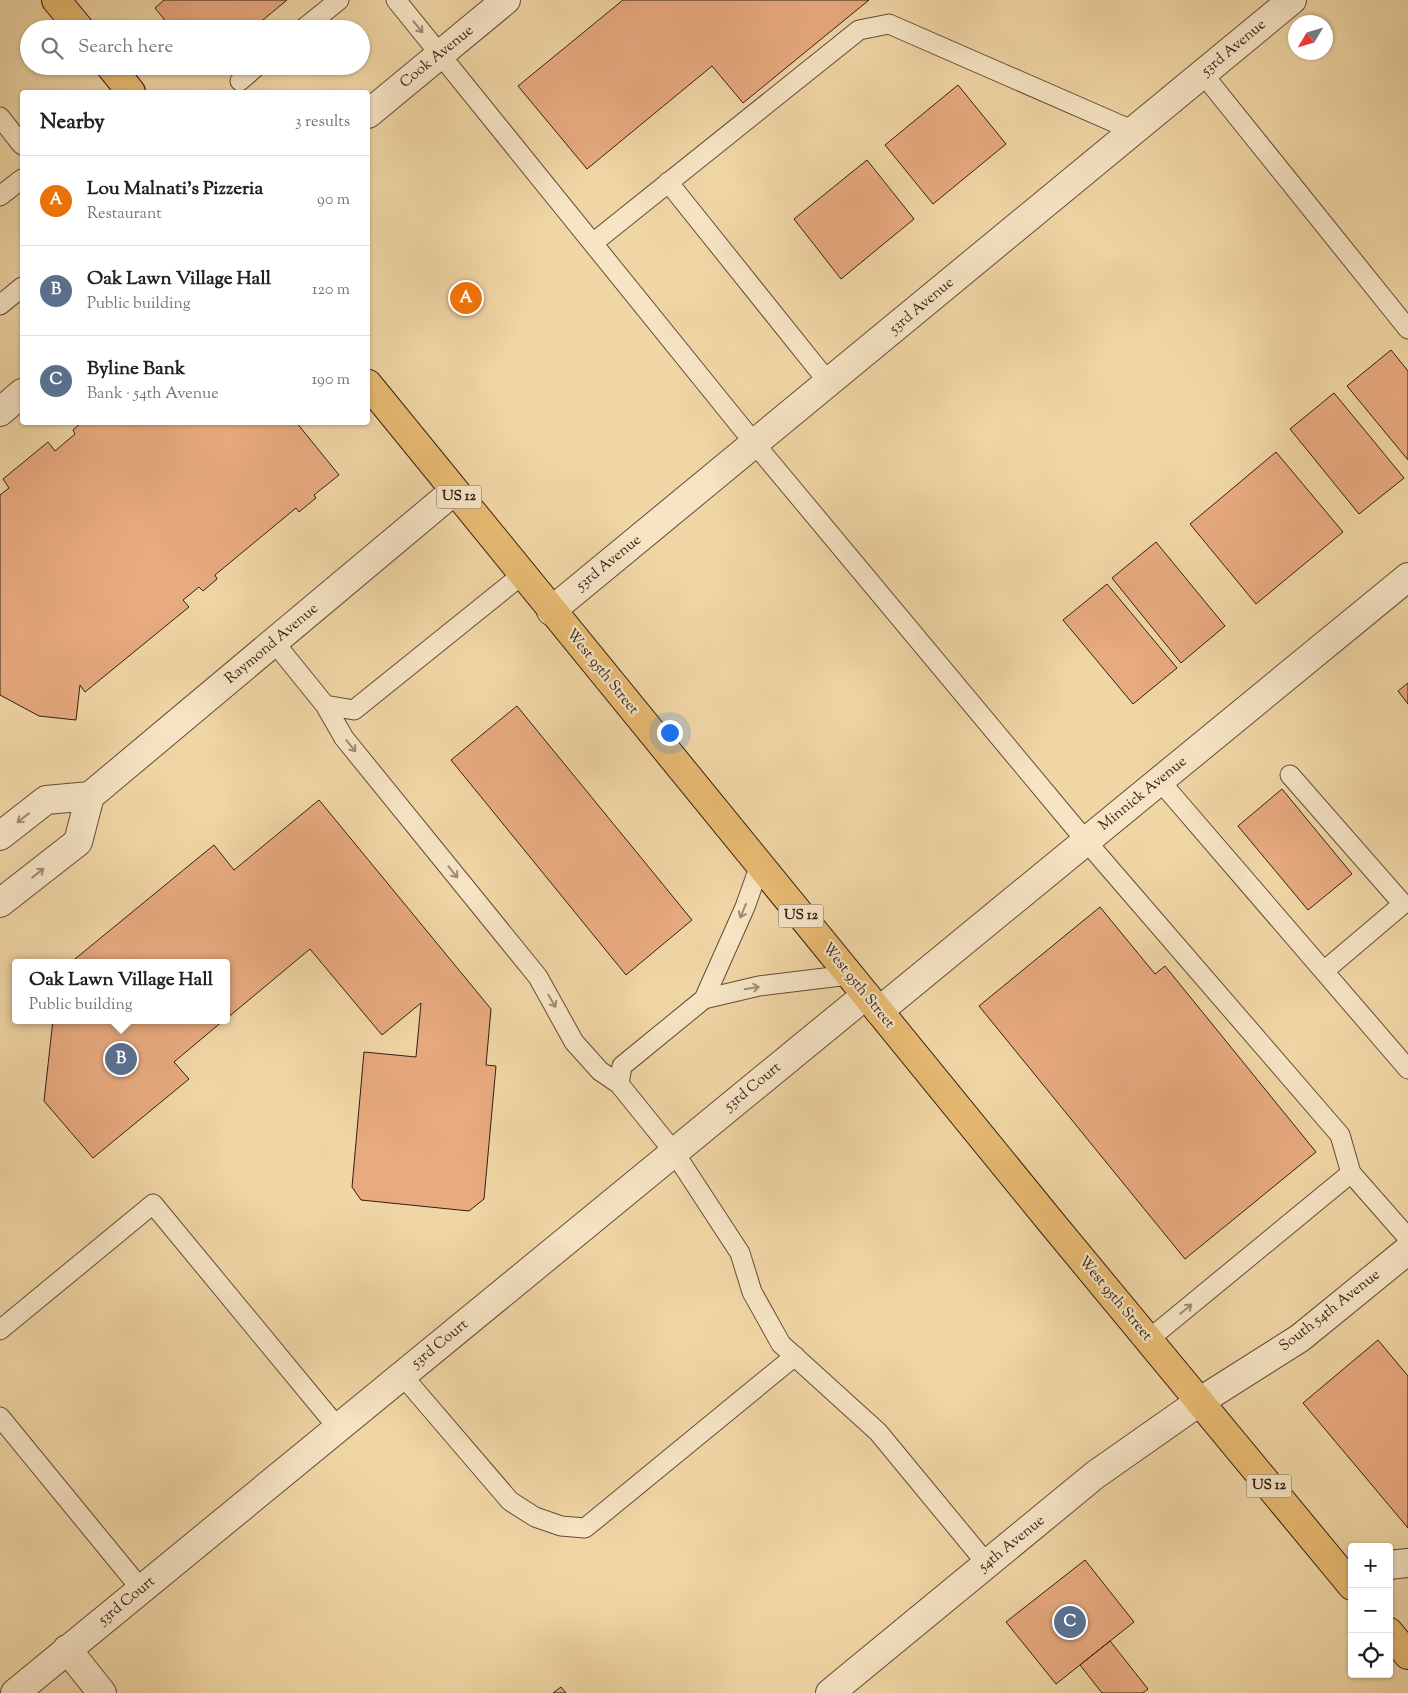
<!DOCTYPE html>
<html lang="en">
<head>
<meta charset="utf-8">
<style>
	:root { --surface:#fff; --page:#f2f2f2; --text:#202124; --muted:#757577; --line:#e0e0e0; --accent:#8f2418 }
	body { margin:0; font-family:"Sorts Mill Goudy",serif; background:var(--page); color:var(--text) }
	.controls { position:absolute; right:15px; bottom:15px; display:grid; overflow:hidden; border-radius:5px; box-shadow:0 1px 4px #0004 }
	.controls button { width:45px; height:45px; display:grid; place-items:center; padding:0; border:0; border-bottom:1px solid var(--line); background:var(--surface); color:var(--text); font:25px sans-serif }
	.compass { position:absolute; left:1288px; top:15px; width:45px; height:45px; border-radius:50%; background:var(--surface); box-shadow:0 1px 4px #0004; rotate:232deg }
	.you { position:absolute; left:669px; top:732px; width:18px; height:18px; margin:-12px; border:4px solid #fff; border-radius:50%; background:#1a73e8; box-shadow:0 0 0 8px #1a73e833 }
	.badge { display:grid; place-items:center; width:32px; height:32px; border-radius:50%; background:var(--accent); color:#fff; font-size:16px; font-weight:700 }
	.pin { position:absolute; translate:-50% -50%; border:2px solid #fff; box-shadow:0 1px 5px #0006 }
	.popup { position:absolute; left:12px; top:959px; width:218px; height:65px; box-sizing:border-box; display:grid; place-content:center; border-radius:5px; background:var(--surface); filter:drop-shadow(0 1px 4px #0005); font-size:16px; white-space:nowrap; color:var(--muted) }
	.popup b { font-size:19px; color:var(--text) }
	.popup::after { content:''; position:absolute; left:50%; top:100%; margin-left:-10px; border:10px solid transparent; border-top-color:var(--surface) }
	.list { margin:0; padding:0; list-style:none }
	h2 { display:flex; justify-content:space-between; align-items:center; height:65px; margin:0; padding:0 20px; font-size:21px }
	h2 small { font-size:16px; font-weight:400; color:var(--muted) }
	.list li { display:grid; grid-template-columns:32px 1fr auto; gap:15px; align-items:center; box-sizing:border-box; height:90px; padding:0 20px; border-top:1px solid var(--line) }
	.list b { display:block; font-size:19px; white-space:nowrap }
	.list p { margin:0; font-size:16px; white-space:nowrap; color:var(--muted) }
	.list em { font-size:16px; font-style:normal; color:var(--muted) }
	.icon { flex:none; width:28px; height:28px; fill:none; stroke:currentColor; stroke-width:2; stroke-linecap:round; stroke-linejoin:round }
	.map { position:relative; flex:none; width:1408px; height:1693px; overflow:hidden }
	.search { position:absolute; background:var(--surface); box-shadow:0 1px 4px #0004; left:20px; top:20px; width:350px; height:55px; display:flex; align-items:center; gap:12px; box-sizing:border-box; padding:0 18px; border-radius:28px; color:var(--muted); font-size:19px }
	.panel { position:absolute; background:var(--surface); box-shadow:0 1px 4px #0004; left:20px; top:90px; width:350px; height:335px; border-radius:5px }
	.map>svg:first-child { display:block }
</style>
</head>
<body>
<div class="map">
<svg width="1408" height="1693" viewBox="0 0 1408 1693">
	<rect width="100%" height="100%" fill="#f1d6a5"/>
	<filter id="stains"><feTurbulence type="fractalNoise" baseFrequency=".004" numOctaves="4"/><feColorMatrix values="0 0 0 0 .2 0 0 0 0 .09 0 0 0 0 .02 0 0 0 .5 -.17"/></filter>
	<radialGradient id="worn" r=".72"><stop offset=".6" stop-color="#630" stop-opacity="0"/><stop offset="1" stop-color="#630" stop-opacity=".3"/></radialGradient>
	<!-- building -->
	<path fill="#e8aa7f" stroke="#331e15" d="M 164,0 L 287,0 L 252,29 L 172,29 L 155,8 Z
		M 623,0 L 869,0 L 743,103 L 712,66 L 587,169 L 518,86 Z
		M 958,85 L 1006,144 L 933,204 L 885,145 Z
		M 867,160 L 914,219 L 841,279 L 794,219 Z
		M 1391,350 L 1408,371 L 1408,460 L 1347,386 Z
		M 1334,393 L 1404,478 L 1359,514 L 1290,429 Z
		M 82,422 L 296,422 L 339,475 L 314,495 L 316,498 L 299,512 L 296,508 L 215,575 L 217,579 L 203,591 L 199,587 L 183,600 L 189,607 L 85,692 L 80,685 L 76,720 L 39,716 L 0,695 L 0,495 L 9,488 L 3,479 L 48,442 L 55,451 L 75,434 L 73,430 Z
		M 1276,452 L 1343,532 L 1256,604 L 1190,524 Z
		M 1156,542 L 1225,626 L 1181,663 L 1112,578 Z
		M 1107,584 L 1177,668 L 1133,704 L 1063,620 Z
		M 1408,683 L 1408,704 L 1398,691 Z
		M 517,706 L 692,920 L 626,975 L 451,760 Z
		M 1282,789 L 1352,874 L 1308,910 L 1238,826 Z
		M 319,800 L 491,1009 L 486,1065 L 496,1066 L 484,1199 L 469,1211 L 361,1200 L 352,1187 L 364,1052 L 416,1057 L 421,1003 L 382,1035 L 310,949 L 226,1019 L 226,963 L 70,963 L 214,845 L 234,870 Z
		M 1100,907 L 1155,974 L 1165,966 L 1316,1152 L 1185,1259 L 979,1006 Z
		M 53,1020 L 224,1020 L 174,1062 L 189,1079 L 93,1158 L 44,1101 Z
		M 1378,1340 L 1408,1376 L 1408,1528 L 1303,1403 Z
		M 1085,1560 L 1134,1622 L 1056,1684 L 1006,1622 Z
		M 1110,1641 L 1148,1689 L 1143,1693 L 1102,1693 L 1080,1665 Z
		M 561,1687 L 566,1693 L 553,1693 Z"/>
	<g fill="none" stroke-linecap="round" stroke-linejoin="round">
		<defs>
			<path id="service" d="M 396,0 L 755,444 L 1086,841 L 1340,1135 L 1351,1173
				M 303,29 L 339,0
				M 1203,74 L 1408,329
				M 240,81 L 257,66
				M 0,117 L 22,145
				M 668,182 L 829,383
				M 0,196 L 22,179
				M 593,243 L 859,30 L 889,24 L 1134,131
				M 0,305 L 22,287
				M 274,642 L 325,705 L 354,710 L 523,574
				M 325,705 L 344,738 L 538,977 L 574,1042 L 600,1071 L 619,1084
				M 1290,775 L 1403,904 L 1324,971
				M 1160,781 L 1408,1069
				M 849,975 L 759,986 L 704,999 L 622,1066 L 619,1084 L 674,1152 L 740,1253 L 752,1292 L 781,1344 L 878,1432 L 987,1564
				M 704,999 L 745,907 L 760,865
				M 0,1330 L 153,1204 L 338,1428
				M 1148,1340 L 1351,1173 L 1408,1238
				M 402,1375 L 510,1501 L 535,1517 L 561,1526 L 585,1528 L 795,1356
				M 0,1417 L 141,1589"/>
			<path id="minor" d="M 368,114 L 506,0
				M 0,412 L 22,393
				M 551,611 L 1292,0
				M 0,836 L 46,800 L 90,796 L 454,491
				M 0,903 L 78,842 L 90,796
				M 879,1011 L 1408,577
				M 1389,1565 L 1408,1563
				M 67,1649 L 102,1693
				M 15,1693 L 866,995
				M 830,1693 L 1095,1475 L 1199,1402 L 1300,1338 L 1408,1250"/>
			<path id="primary" d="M 56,0 L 80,29
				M 110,66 L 131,92
				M 368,384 L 1051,1222 L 1352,1586
				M 1389,1632 L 1408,1655"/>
		</defs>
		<!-- service casing -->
		<use href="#service" stroke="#624c39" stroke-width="21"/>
		<!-- minor casing -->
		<use href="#minor" stroke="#624c39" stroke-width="30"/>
		<!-- primary casing -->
		<use href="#primary" stroke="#331e15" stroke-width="30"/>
		<!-- service -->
		<use href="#service" stroke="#f6e4c4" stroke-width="19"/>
		<!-- minor -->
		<use href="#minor" stroke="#f6e4c4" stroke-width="28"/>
		<!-- primary -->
		<use href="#primary" stroke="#e8bb72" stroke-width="28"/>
	</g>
	<!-- one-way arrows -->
	<defs><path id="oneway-shaft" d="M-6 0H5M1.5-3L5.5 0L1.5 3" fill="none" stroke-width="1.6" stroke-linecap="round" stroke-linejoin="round" transform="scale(1.25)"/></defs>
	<g stroke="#9e8b75">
		<use href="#oneway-shaft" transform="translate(418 27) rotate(51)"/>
		<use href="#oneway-shaft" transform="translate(351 746) rotate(51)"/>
		<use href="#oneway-shaft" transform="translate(23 818) rotate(142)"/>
		<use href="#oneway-shaft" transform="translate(453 872) rotate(51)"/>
		<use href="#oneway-shaft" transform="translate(38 873) rotate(-38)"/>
		<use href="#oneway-shaft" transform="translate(743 911) rotate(112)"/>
		<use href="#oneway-shaft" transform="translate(752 988) rotate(-10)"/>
		<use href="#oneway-shaft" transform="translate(552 1001) rotate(60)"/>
		<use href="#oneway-shaft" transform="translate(1186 1309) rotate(-40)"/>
	</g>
	<g text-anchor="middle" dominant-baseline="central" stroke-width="4.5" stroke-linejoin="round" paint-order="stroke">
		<!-- shield labels -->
		<g fill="#f6e4c4" stroke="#6e594a" stroke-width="1">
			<rect x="436.5" y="485.5" width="45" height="23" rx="4"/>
			<rect x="778.5" y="904.5" width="45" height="23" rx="4"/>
			<rect x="1246.5" y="1474.5" width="45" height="23" rx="4"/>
		</g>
		<g font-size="14" font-weight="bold" fill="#331e15">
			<text x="459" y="497">US 12</text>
			<text x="801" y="916">US 12</text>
			<text x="1269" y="1486">US 12</text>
		</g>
		<!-- street labels -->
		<g font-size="15" fill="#331e15" stroke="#f6e4c4">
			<text transform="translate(1234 48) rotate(-40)">53rd Avenue</text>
			<text transform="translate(437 57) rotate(-39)">Cook Avenue</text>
			<text transform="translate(922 306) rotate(-40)">53rd Avenue</text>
			<text transform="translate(609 563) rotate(-39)">53rd Avenue</text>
			<text transform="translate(272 644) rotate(-40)">Raymond Avenue</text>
			<text transform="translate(602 672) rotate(51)">West 95th Street</text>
			<text transform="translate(1143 794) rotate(-39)">Minnick Avenue</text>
			<text transform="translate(858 986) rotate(51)">West 95th Street</text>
			<text transform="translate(753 1087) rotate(-39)">53rd Court</text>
			<text transform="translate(1115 1299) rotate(50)">West 95th Street</text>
			<text transform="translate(1330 1311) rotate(-38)">South 54th Avenue</text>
			<text transform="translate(440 1344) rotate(-39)">53rd Court</text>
			<text transform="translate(1012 1544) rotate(-39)">54th Avenue</text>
			<text transform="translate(127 1601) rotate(-39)">53rd Court</text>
		</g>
	</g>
	<rect width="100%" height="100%" filter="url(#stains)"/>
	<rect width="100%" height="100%" fill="url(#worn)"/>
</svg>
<div class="controls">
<button>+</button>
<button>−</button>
<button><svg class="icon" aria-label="locate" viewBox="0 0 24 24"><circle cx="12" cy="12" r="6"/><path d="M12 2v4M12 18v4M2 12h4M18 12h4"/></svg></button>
</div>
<svg class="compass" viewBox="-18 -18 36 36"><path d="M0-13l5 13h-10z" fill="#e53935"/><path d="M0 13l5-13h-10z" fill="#757577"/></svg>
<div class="you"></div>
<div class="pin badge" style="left:466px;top:298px;background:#e8710a">A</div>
<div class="pin badge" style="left:121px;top:1059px;background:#5c6f8a">B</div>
<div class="popup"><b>Oak Lawn Village Hall</b>Public building</div>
<div class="pin badge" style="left:1070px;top:1622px;background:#5c6f8a">C</div>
<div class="search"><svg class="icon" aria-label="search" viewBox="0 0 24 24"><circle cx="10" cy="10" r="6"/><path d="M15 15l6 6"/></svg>Search here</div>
<section class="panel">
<h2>Nearby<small>3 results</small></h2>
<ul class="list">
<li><span class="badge" style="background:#e8710a">A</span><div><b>Lou Malnati's Pizzeria</b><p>Restaurant</p></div><em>90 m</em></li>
<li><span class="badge" style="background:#5c6f8a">B</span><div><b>Oak Lawn Village Hall</b><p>Public building</p></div><em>120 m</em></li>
<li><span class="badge" style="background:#5c6f8a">C</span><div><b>Byline Bank</b><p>Bank · 54th Avenue</p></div><em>190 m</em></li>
</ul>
</section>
</div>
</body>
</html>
